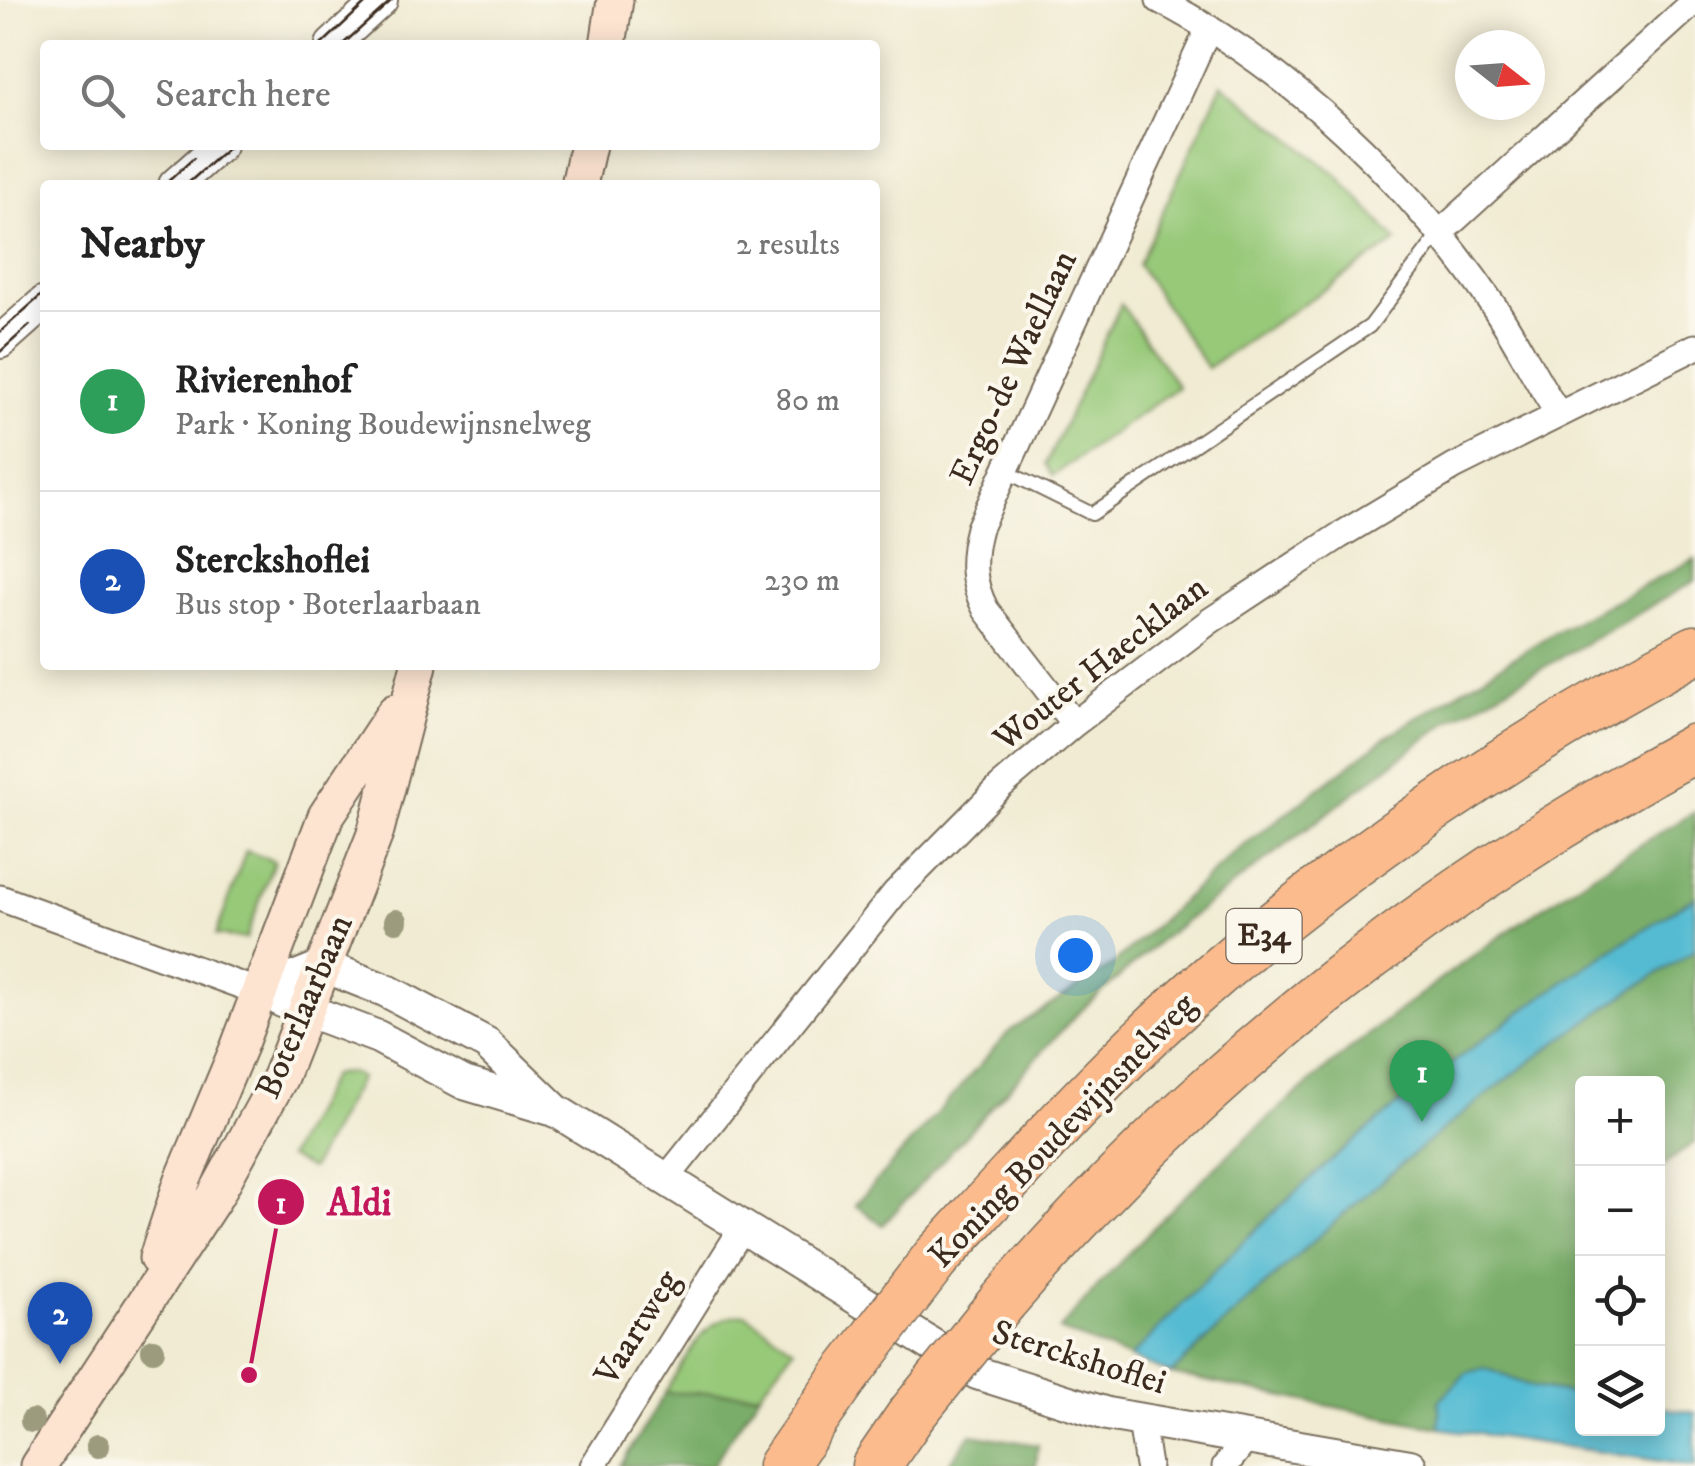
<!DOCTYPE html>
<html lang="en">
<head>
<meta charset="utf-8">
<style>
	:root { --surface:#fff; --page:#f2f2f2; --text:#222; --muted:#767676; --line:#e0e0e0; --accent:#0b8043 }
	body { margin:0; font-family:"IM FELL DW Pica",serif; background:var(--page); color:var(--text) }
	.controls { position:absolute; right:30px; bottom:30px; display:grid; overflow:hidden; border-radius:10px; box-shadow:0 5px 25px #0003 }
	.controls button { width:90px; height:90px; display:grid; place-items:center; padding:0; border:0; border-bottom:2px solid var(--line); background:var(--surface); color:var(--text); font:50px sans-serif }
	.compass { position:absolute; left:1455px; top:30px; width:90px; height:90px; border-radius:50%; background:var(--surface); box-shadow:0 5px 25px #0003; rotate:107deg }
	.you { position:absolute; left:1075px; top:955px; width:35px; height:35px; margin:-25px; border:8px solid #fff; border-radius:50%; background:#1a73e8; box-shadow:0 0 0 15px #1a73e833 }
	.badge { display:grid; place-items:center; width:65px; height:65px; border-radius:50%; background:var(--accent); color:#fff; font-size:32px; font-weight:700 }
	.pin { position:absolute; translate:-50% -82px; filter:drop-shadow(0 2px 5px #0008) }
	.pin::after { content:''; position:absolute; top:52px; width:35px; height:30px; background:inherit; clip-path:polygon(0 0,100% 0,50% 100%) }
	.list { margin:0; padding:0; list-style:none }
	h2 { display:flex; justify-content:space-between; align-items:center; height:130px; margin:0; padding:0 40px; font-size:42px }
	h2 small { font-size:32px; font-weight:400; color:var(--muted) }
	.list li { display:grid; grid-template-columns:65px 1fr auto; gap:30px; align-items:center; box-sizing:border-box; height:180px; padding:0 40px; border-top:2px solid var(--line) }
	.list b { display:block; font-size:38px; white-space:nowrap }
	.list p { margin:0; font-size:32px; white-space:nowrap; color:var(--muted) }
	.list em { font-size:32px; font-style:normal; color:var(--muted) }
	.icon { flex:none; width:55px; height:55px; fill:none; stroke:currentColor; stroke-width:2; stroke-linecap:round; stroke-linejoin:round }
	.map { position:relative; flex:none; width:1695px; height:1466px; overflow:hidden }
	.search { position:absolute; background:var(--surface); box-shadow:0 5px 25px #0003; left:40px; top:40px; width:840px; height:110px; display:flex; align-items:center; gap:25px; box-sizing:border-box; padding:0 35px; border-radius:10px; color:var(--muted); font-size:38px }
	.panel { position:absolute; background:var(--surface); box-shadow:0 5px 25px #0003; left:40px; top:180px; width:840px; height:490px; border-radius:10px }
	.map>svg:first-child { display:block }
</style>
</head>
<body>
<div class="map">
<svg width="1695" height="1466" viewBox="0 0 1695 1466">
	<rect width="100%" height="100%" fill="#fbf7ec"/>
	<filter id="ink" filterUnits="userSpaceOnUse"><feTurbulence type="fractalNoise" baseFrequency=".01" numOctaves="2"/><feDisplacementMap in="SourceGraphic" scale="20" xChannelSelector="R" yChannelSelector="G"/><feConvolveMatrix kernelMatrix="1 2 1 2 8 2 1 2 1" color-interpolation-filters="sRGB"/></filter>
	<filter id="wash" filterUnits="userSpaceOnUse"><feTurbulence type="fractalNoise" baseFrequency=".0048" numOctaves="4" result="noise"/><feDisplacementMap in="SourceGraphic" scale="40" xChannelSelector="R" yChannelSelector="G"/><feGaussianBlur stdDeviation="2.25" result="paint"/><feColorMatrix in="noise" values="0 0 0 0 0 0 0 0 0 0 0 0 0 0 0 0 0 1.4 0 .05"/><feComposite in="paint" operator="in"/></filter>
	<g filter="url(#wash)">
		<rect width="100%" height="100%" fill="#f0ebd2"/>
		<!-- green -->
		<path fill="#97c979" stroke="#697a4c" stroke-width="2.5" d="M 1222,84 L 1337,175 L 1397,241 L 1207,368 L 1138,265 Z
			M 1121,304 L 1178,387 L 1053,476 L 1046,464 Z
			M 246,851 L 274,861 L 246,939 L 216,935 Z
			M 350,1072 L 360,1078 L 311,1169 L 288,1157 L 332,1075 Z
			M 745,1314 L 794,1348 L 760,1393 L 665,1393 C 685,1361 702,1315 745,1314 Z"/>
		<!-- forest -->
		<path fill="#79ad69" stroke="#5a6c44" stroke-width="2.5" d="M 1695,559 L 1695,581 L 1446,723 L 1162,939 L 1074,1017 L 883,1225 L 855,1205 L 1010,1031 L 1111,966 L 1234,853 L 1386,737 L 1553,633 Z
			M 1695,812 L 1695,897 C 1565,976 1441,1066 1325,1166 C 1256,1225 1194,1293 1130,1358 L 1059,1330 C 1240,1120 1456,952 1695,812 Z
			M 1695,950 L 1695,1142 L 1658,1169 L 1658,1084 L 1582,1084 L 1582,1395 L 1532,1387 L 1484,1368 L 1440,1401 L 1439,1428 L 1171,1374 C 1335,1216 1500,1069 1695,950 Z
			M 665,1393 L 760,1393 L 712,1466 L 620,1466 Z
			M 971,1434 L 1038,1445 L 1036,1466 L 947,1466 Z"/>
		<!-- water -->
		<path fill="#54bbd2" stroke="#487278" stroke-width="2.5" d="M 1695,897 L 1695,950 C 1500,1069 1335,1216 1171,1374 L 1130,1358 C 1194,1293 1256,1225 1325,1166 C 1441,1066 1565,976 1695,897 Z
			M 1485,1368 L 1532,1387 L 1582,1395 L 1582,1428 L 1658,1428 L 1658,1407 L 1695,1413 L 1695,1466 L 1439,1428 L 1439,1401 L 1466,1373 Z"/>
	</g>
	<g filter="url(#ink)">
		<g fill="none" stroke-linecap="round" stroke-linejoin="round">
			<defs>
				<path id="service" d="M 1005,471 L 1092,514 L 1370,326 L 1439,234"/>
				<path id="minor" d="M 1159,0 C 1292,69 1411,184 1495,308 C 1518,342 1535,379 1558,413
					M 1440,233 L 1695,1
					M 1074,724 L 986,610 C 971,582 971,558 979,528 L 1209,28
					M 0,898 L 259,992
					M 666,1179 L 895,893 L 1001,786 L 1074,724 L 1210,621 L 1339,536 L 1454,467 L 1695,347
					M 1141,1421 L 1148,1466
					M 593,1466 L 743,1227
					M 1225,1466 L 1245,1441"/>
				<path id="tertiary" d="M 332,45 L 381,0
					M 175,185 L 220,145
					M 0,342 L 45,302
					M 259,992 L 324,966 L 387,991 L 487,1044 L 555,1110 L 977,1373 L 1107,1414 L 1410,1466
					M 282,1001 L 378,1037 L 464,1083 L 551,1109"/>
				<path id="secondary" d="M 608,45 L 615,0
					M 579,185 L 588,145
					M 157,1258 L 182,1182 L 239,1046 L 326,816 L 395,712
					M 38,1466 L 215,1196 L 280,1077 L 375,834 L 419,665"/>
				<path id="motorway" d="M 936,1258 C 1020,1167 1102,1074 1195,992 C 1338,865 1526,739 1695,650
					M 1003,1301 C 1202,1071 1428,892 1695,748
					M 782,1466 L 845,1376
					M 876,1466 L 911,1415"/>
			</defs>
			<!-- service casing -->
			<use href="#service" stroke="#7a6e5d" stroke-width="16"/>
			<!-- minor casing -->
			<use href="#minor" stroke="#7a6e5d" stroke-width="29"/>
			<!-- tertiary casing -->
			<use href="#tertiary" stroke="#7a6e5d" stroke-width="36"/>
			<!-- secondary casing -->
			<use href="#secondary" stroke="#7a6e5d" stroke-width="39"/>
			<!-- motorway casing -->
			<use href="#motorway" stroke="#7a6e5d" stroke-width="51"/>
			<!-- service -->
			<use href="#service" stroke="#fff" stroke-width="12"/>
			<!-- minor -->
			<use href="#minor" stroke="#fff" stroke-width="25"/>
			<!-- tertiary -->
			<use href="#tertiary" stroke="#fff" stroke-width="32"/>
			<!-- secondary -->
			<use href="#secondary" stroke="#fde4d1" stroke-width="35"/>
			<!-- motorway -->
			<use href="#motorway" stroke="#fbbb8d" stroke-width="48"/>
			<!-- tram -->
			<path stroke="#3b2a1e" stroke-width="2.5" d="M 321,45 L 369,0
				M 342,45 L 392,0
				M 164,185 L 194,158
				M 186,185 L 231,145
				M 0,332 L 45,292
				M 0,352 L 30,325"/>
			<defs>
				<path id="motorway-bridge" d="M 845,1376 L 936,1258
					M 911,1415 L 1003,1301"/>
			</defs>
			<!-- motorway-bridge casing -->
			<use href="#motorway-bridge" stroke="#7a6e5d" stroke-width="51" stroke-linecap="butt"/>
			<!-- motorway-bridge -->
			<use href="#motorway-bridge" stroke="#fbbb8d" stroke-width="48"/>
		</g>
		<!-- trees -->
		<g fill="#9c9b7e">
			<circle cx="396" cy="921" r="12"/>
			<circle cx="153" cy="1350" r="12"/>
			<circle cx="32" cy="1421" r="12"/>
			<circle cx="98" cy="1446" r="12"/>
		</g>
	</g>
	<g text-anchor="middle" dominant-baseline="central" stroke-width="8" stroke-linejoin="round" paint-order="stroke">
		<!-- shield labels -->
		<rect fill="#fbf7ec" stroke="#75685c" stroke-width="2.5" x="1226.5" y="909" width="75" height="54" rx="8"/>
		<g font-size="32" font-weight="bold" fill="#3b2a1e">
			<text x="1264" y="936">E34</text>
		</g>
		<!-- street labels -->
		<g font-size="35" fill="#3b2a1e" stroke="#fbf7ec">
			<text transform="translate(1014 368) rotate(-65)">Ergo-de Waellaan</text>
			<text transform="translate(1101 664) rotate(-38)">Wouter Haecklaan</text>
			<text transform="translate(305 1007) rotate(-67)">Boterlaarbaan</text>
			<text transform="translate(1063 1131) rotate(-46)">Koning Boudewijnsnelweg</text>
			<text transform="translate(638 1328) rotate(-58)">Vaartweg</text>
			<text transform="translate(1079 1358) rotate(17)">Sterckshoflei</text>
		</g>
	</g>
	<!-- callouts -->
	<path fill="none" stroke="#c2185b" stroke-width="4" d="M249 1375L281 1202"/>
	<g fill="#c2185b" stroke="#fbf7ec" stroke-width="4">
		<circle cx="249" cy="1375" r="10"/>
		<circle cx="281" cy="1202" r="25"/>
	</g>
	<g font-size="30" text-anchor="middle" font-weight="bold" fill="#fff">
		<text x="281" y="1213">1</text>
	</g>
	<g font-size="38" text-anchor="middle" font-weight="bold" fill="#c2185b" stroke="#fbf7ec" stroke-width="8" stroke-linejoin="round" paint-order="stroke">
		<text x="359" y="1215">Aldi</text>
	</g>
</svg>
<div class="controls">
<button>+</button>
<button>−</button>
<button><svg class="icon" aria-label="locate" viewBox="0 0 24 24"><circle cx="12" cy="12" r="6"/><path d="M12 2v4M12 18v4M2 12h4M18 12h4"/></svg></button>
<button><svg class="icon" aria-label="layers" viewBox="0 0 24 24"><path d="M12 4l9 5-9 5-9-5zM3 14l9 5 9-5"/></svg></button>
</div>
<svg class="compass" viewBox="-18 -18 36 36"><path d="M0-13l5 13h-10z" fill="#e53935"/><path d="M0 13l5-13h-10z" fill="#767676"/></svg>
<div class="you"></div>
<div class="pin badge" style="left:1422px;top:1122px;background:#2e9e5b">1</div>
<div class="pin badge" style="left:60px;top:1364px;background:#1a4fb4">2</div>
<div class="search"><svg class="icon" aria-label="search" viewBox="0 0 24 24"><circle cx="10" cy="10" r="6"/><path d="M15 15l6 6"/></svg>Search here</div>
<section class="panel">
<h2>Nearby<small>2 results</small></h2>
<ul class="list">
<li><span class="badge" style="background:#2e9e5b">1</span><div><b>Rivierenhof</b><p>Park · Koning Boudewijnsnelweg</p></div><em>80 m</em></li>
<li><span class="badge" style="background:#1a4fb4">2</span><div><b>Sterckshoflei</b><p>Bus stop · Boterlaarbaan</p></div><em>230 m</em></li>
</ul>
</section>
</div>
</body>
</html>
